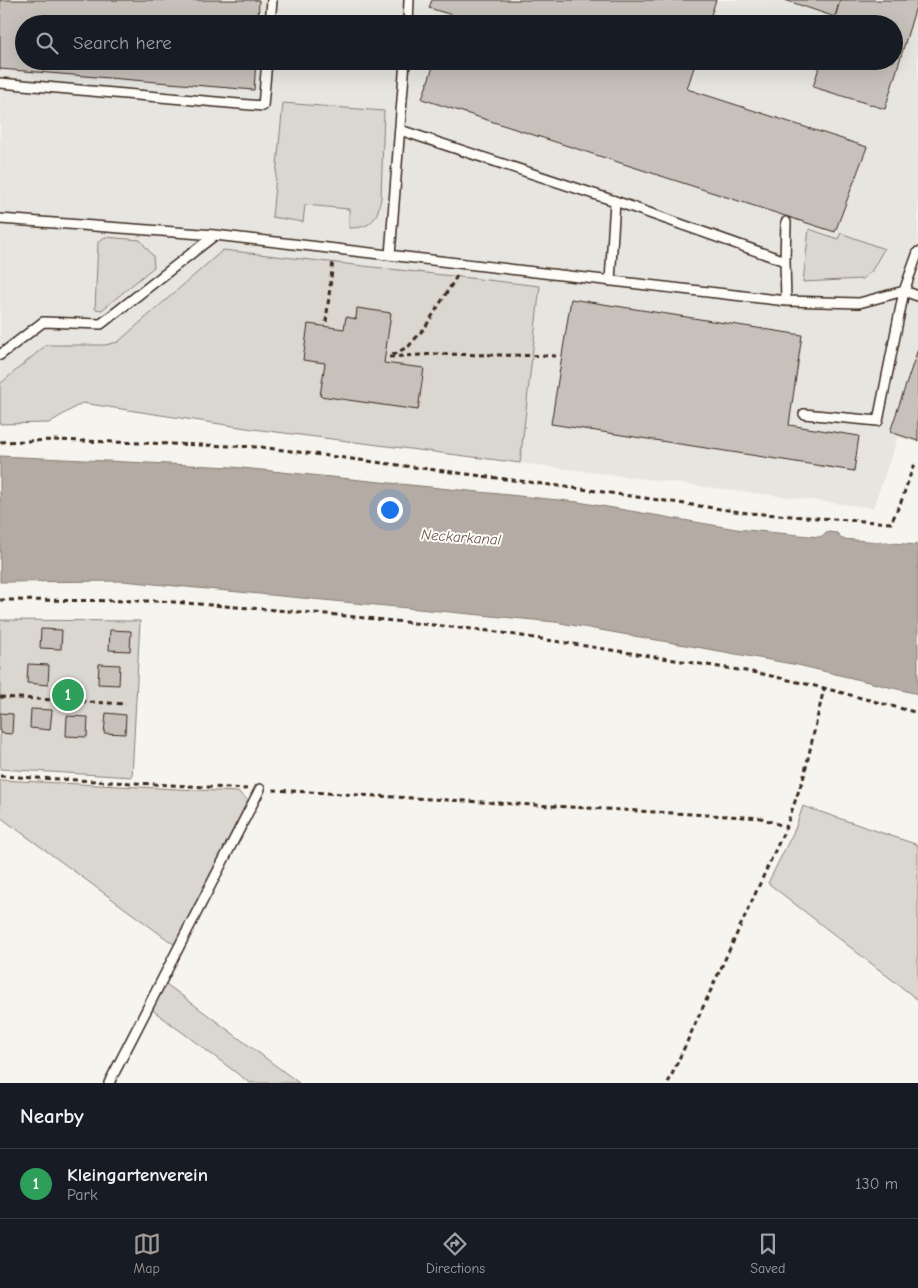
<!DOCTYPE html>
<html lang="en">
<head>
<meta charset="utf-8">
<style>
	:root { --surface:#171b24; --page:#20242c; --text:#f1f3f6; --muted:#9ea1a6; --line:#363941; --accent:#9f9995 }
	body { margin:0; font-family:"Comic Neue",sans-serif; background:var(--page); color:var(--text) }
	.you { position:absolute; left:389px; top:509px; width:18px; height:18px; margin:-12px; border:4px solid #fff; border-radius:50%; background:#1a73e8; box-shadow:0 0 0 8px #1a73e833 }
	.badge { display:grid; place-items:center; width:32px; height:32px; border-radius:50%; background:var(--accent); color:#fff; font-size:16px; font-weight:700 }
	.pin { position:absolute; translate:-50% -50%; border:2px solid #fff; box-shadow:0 1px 5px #0006 }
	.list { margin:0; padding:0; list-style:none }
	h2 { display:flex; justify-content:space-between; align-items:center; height:65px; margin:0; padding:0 20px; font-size:21px }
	h2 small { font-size:16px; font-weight:400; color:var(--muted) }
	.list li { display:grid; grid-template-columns:32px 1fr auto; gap:15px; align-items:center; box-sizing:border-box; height:70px; padding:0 20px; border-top:1px solid var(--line) }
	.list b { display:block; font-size:19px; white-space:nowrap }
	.list p { margin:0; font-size:16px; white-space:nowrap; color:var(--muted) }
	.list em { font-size:16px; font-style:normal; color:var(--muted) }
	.icon { flex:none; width:28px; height:28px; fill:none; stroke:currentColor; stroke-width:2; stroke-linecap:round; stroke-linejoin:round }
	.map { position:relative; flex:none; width:918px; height:1083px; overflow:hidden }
	.search { position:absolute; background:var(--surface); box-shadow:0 5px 20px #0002; left:15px; right:15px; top:15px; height:55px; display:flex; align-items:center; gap:12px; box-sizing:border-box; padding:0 18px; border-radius:28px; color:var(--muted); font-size:19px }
	.sheet { height:135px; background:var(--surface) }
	nav { display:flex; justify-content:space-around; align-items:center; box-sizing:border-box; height:70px; border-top:1px solid var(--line); background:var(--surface); font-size:14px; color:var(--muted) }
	nav a { display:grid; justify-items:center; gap:2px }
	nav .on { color:var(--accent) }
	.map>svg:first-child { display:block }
</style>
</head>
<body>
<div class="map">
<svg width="918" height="1083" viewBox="0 0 918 1083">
	<rect width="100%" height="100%" fill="#f5f4ee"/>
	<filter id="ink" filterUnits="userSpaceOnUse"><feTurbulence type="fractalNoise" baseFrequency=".02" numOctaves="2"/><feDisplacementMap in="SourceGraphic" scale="10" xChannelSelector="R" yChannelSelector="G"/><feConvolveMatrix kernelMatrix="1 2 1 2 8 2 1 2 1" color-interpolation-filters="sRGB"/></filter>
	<g filter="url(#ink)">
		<!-- built -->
		<path fill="#e7e5df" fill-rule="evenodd" d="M 0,0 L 918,0 L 918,443 L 898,437 L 873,508 L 253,429 L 82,403 L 49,423 L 0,424 ZM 24,24 L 894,24 L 894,61 L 24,61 Z"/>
		<!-- green -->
		<path fill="#dad6d0" stroke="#8a8077" d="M 283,103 L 384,111 L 381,198 C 377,220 372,228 349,228 L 349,209 L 305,205 L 303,222 L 272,217 Z
			M 809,229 L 838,239 L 841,233 L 884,249 L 871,272 L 862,279 L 803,282 Z
			M 105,237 L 140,240 L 153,256 L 154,267 L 102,310 L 95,309 L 98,242 Z
			M 223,250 L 540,286 L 520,463 L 253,429 L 82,403 L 49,423 L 0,424 L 0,384 L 46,345 L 105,345 L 118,342 Z
			M 0,620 L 140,621 L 132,777 L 0,769 Z
			M 0,780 L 238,792 L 249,801 L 175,945 L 0,817 Z
			M 803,806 L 918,845 L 918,1000 L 768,883 L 795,829 Z
			M 165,983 L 299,1083 L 250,1083 L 151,1009 Z"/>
		<!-- water -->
		<path fill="#b4aca4" stroke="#84786e" d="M 0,456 L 232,467 L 578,502 L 736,529 L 820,537 L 828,532 L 837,533 L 842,539 L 918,545 L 918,694 L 798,665 L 555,622 L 123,581 L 0,582 Z"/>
		<!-- building -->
		<path fill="#c7c1bb" stroke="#3b2a1e" d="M 0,0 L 259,0 L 258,24 L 24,24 L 24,61 L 256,61 L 254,90 L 0,69 Z
			M 432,0 L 716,0 L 708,24 L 449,24 L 452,15 L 429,8 Z
			M 785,0 L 840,0 L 835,17 Z
			M 840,0 L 918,0 L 885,109 L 813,87 L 821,61 L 894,61 L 894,24 L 833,24 Z
			M 435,61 L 696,61 L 687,89 L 867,147 L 835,232 L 422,99 Z
			M 571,299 L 802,335 L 789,425 L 859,436 L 854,471 L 551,424 Z
			M 357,308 L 391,313 L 384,363 L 424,368 L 418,410 L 320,396 L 325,363 L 303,360 L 308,324 L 344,329 L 346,317 L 356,319 Z
			M 918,349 L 918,441 L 890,432 Z
			M 41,629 L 62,630 L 61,649 L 40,648 Z
			M 110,630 L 131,631 L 130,651 L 109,650 Z
			M 28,664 L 49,665 L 48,685 L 27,683 Z
			M 99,664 L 120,665 L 119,685 L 98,684 Z
			M 31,709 L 52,710 L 50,730 L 30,728 Z
			M 0,713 L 13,714 L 12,734 L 0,733 Z
			M 106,713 L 126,715 L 125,734 L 104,733 Z
			M 67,716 L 88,717 L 87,737 L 66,736 Z"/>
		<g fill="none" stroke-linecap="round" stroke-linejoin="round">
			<defs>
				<path id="service" d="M 270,24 L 272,0
					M 408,24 L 409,0
					M 0,83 L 263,106 L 267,61
					M 400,130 L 615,201 L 785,261 L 786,301
					M 0,219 L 215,235 L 786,301 L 859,303 L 904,291 L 918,296
					M 390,255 L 405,61
					M 785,261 L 786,222
					M 610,281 L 615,201
					M 0,355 L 43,322 L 101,324 L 215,235
					M 804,414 L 878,421 L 904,291 L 918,252
					M 109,1083 L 260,789"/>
			</defs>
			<!-- service casing -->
			<use href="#service" stroke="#3b2a1e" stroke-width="12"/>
			<!-- path -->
			<path stroke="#3b2a1e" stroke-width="3" stroke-dasharray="5 4" stroke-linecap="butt" d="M 457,276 L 426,326 L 409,346 L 389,357 L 435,354 L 559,356
				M 326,322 L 333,261
				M 0,442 L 54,440 L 260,447 L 589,490 L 748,513 L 891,523 L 901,502 L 913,467 L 918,463
				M 0,600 L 160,601 L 327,614 L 490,631 L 758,673 L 824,688 L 918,713
				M 0,697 L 126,704
				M 0,776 L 247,789
				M 273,790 L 761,818 L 786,827
				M 668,1083 L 786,827 L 804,776 L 824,688"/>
			<!-- service -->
			<use href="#service" stroke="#fdfcf7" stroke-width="9"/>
		</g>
	</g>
	<g text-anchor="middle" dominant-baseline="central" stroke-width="4" stroke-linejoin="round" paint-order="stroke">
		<!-- water labels -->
		<g font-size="15" font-style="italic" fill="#65584d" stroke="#fdfcf7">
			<text transform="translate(461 537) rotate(4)">Neckarkanal</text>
		</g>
	</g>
</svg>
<div class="you"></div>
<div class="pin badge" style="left:68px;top:695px;background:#2e9e5b">1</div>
<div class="search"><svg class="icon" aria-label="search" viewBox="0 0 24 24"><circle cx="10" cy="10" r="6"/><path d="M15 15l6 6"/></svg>Search here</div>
</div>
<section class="sheet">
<h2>Nearby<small></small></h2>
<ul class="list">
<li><span class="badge" style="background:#2e9e5b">1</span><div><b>Kleingartenverein</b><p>Park</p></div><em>130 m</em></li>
</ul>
</section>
<nav>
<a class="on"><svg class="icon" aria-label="map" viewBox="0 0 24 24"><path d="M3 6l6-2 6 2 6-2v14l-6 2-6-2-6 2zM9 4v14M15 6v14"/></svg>Map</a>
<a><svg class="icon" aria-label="directions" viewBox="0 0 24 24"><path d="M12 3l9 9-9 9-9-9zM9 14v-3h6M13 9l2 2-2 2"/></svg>Directions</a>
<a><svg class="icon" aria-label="saved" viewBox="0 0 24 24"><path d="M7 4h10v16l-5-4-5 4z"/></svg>Saved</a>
</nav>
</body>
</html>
